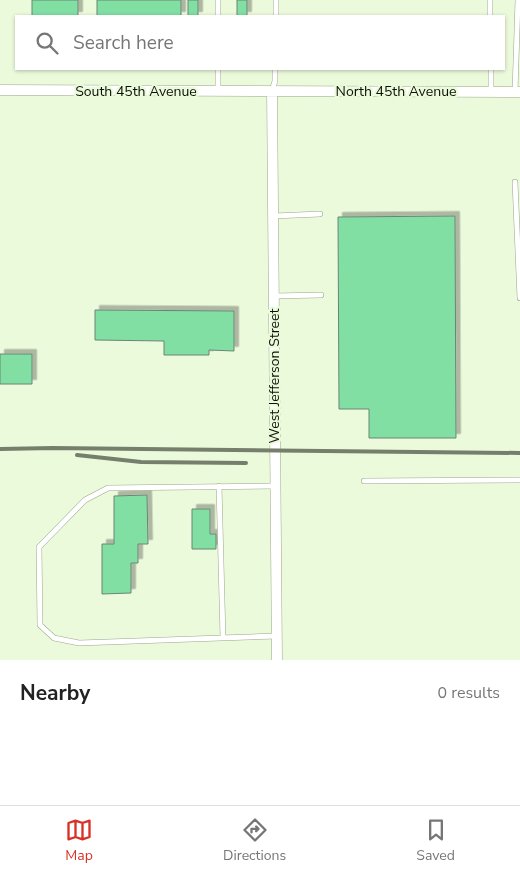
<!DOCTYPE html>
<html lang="en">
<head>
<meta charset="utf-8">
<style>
	:root { --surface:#fff; --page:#f6f6f6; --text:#222; --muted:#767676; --line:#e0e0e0; --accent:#d93025 }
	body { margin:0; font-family:"Nunito Sans",sans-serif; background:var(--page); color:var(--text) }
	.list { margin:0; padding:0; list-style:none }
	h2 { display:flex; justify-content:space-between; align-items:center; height:65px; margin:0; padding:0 20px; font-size:21px }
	h2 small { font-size:16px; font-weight:400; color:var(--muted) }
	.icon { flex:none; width:28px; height:28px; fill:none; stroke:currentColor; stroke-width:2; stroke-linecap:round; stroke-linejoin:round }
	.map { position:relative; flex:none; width:520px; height:660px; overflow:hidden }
	.search { position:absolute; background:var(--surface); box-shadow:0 1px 4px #0004; left:15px; right:15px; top:15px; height:55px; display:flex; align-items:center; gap:12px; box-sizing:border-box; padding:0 18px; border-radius:0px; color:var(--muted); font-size:19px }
	.sheet { height:145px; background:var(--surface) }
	nav { display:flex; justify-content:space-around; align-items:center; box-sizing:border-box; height:70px; border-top:1px solid var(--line); background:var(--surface); font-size:14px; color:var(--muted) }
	nav a { display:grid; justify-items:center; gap:2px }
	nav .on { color:var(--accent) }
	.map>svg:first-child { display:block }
</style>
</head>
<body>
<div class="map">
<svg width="520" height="660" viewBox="0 0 520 660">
	<defs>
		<filter id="shadow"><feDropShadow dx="4.5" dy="-4.5" stdDeviation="0" flood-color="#0004"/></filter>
	</defs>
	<rect width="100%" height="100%" fill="#ecfadc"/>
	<!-- building -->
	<path fill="#81dfa3" stroke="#6a8573" filter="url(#shadow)" d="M 32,0 L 78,0 L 78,16 L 32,16 Z
		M 97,0 L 181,0 L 181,16 L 97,16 Z
		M 188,0 L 198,0 L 198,16 L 188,16 Z
		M 237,0 L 247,0 L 247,16 L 237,16 Z
		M 455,216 L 456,438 L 369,438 L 369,409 L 339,409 L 338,217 Z
		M 95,310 L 234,311 L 234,351 L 209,350 L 209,355 L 164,355 L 164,341 L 95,340 Z
		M 0,354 L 32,354 L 32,384 L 0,384 Z
		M 147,495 L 148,544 L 138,544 L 138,563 L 131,563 L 131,593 L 102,594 L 102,544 L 114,544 L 114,496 Z
		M 192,509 L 210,509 L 210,534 L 216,534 L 216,549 L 192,549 Z"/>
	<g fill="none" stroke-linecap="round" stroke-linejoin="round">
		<defs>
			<path id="service" d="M 218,0 L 218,16
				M 490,0 L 490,16
				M 276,16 L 276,0
				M 218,69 L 218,90
				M 491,69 L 491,92
				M 272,91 L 275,81 L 275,69
				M 515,92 L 518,0
				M 515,182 L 520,298
				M 273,216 L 320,214
				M 274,296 L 321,295
				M 364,481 L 520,480
				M 219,486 L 223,638
				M 275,486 L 108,488 L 85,500 L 39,547 L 40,625 L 54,638 L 79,643 L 276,636"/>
			<path id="minor" d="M 0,90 L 520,92
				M 272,91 L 277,660"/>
		</defs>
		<!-- service casing -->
		<use href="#service" stroke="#9aa78b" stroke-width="6"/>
		<!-- minor casing -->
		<use href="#minor" stroke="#9aa78b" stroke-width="11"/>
		<!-- service -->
		<use href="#service" stroke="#fff" stroke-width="5"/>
		<!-- minor -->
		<use href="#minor" stroke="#fff" stroke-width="10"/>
		<!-- rail -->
		<path stroke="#767f6b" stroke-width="4" d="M 0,449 L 53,448 L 520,453
			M 77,455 L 141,462 L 246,463"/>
	</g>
	<g text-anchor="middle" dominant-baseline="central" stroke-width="4.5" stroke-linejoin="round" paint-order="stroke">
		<!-- street labels -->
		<g font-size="14" fill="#0c1107" stroke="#ecfadc">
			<text x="136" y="91">South 45th Avenue</text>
			<text x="396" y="91">North 45th Avenue</text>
			<text transform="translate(274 376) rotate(-90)">West Jefferson Street</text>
		</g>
	</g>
</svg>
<div class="search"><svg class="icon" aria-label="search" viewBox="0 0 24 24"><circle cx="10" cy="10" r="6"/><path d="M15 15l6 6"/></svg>Search here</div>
</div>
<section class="sheet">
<h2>Nearby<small>0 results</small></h2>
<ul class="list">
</ul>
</section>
<nav>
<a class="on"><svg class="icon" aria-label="map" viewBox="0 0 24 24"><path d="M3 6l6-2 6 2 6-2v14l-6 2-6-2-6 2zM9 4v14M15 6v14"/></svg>Map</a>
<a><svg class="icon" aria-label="directions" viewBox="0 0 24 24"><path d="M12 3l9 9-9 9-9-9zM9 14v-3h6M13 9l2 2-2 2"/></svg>Directions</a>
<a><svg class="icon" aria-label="saved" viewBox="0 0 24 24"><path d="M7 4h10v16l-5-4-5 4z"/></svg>Saved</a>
</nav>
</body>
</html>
